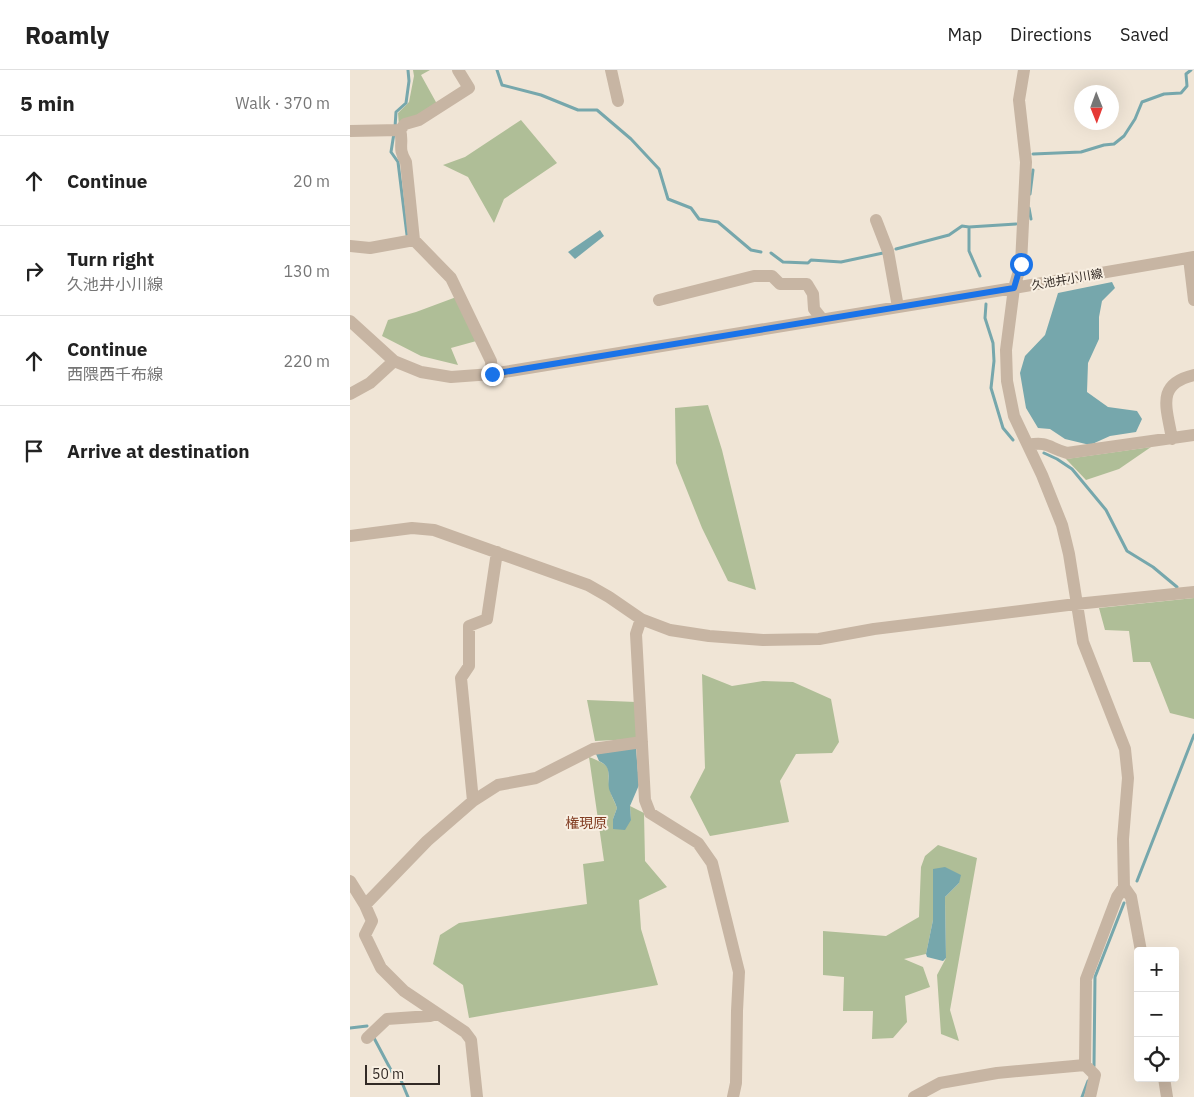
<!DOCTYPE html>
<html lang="en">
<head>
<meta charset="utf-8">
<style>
	:root { --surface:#fff; --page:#f2f2f2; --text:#222; --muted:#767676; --line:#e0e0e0 }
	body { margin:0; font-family:"IBM Plex Sans","Noto Sans JP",sans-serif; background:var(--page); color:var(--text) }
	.controls { position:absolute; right:15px; bottom:15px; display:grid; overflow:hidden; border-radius:5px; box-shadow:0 5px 20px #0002 }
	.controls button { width:45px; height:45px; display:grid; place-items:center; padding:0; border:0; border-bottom:1px solid var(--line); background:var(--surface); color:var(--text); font:25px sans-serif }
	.compass { position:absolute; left:724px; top:15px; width:45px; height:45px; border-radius:50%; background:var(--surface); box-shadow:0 5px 20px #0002; rotate:179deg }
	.scale { position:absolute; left:15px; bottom:12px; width:75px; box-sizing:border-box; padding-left:5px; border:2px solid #322a25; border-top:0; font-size:14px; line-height:18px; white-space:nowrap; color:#322a25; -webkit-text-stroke:4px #f8efe2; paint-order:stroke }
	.stop { position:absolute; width:15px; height:15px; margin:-11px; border:4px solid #1a73e8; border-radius:50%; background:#fff }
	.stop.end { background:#1a73e8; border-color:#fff; box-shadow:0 1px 5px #0008 }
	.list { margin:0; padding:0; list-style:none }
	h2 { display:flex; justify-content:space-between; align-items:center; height:65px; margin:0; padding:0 20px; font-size:21px }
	h2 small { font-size:16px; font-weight:400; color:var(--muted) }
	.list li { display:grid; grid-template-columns:32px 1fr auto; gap:15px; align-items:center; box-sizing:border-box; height:90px; padding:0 20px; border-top:1px solid var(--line) }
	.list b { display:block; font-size:19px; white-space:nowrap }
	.list p { margin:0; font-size:16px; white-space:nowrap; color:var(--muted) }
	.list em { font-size:16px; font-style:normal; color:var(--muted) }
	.icon { flex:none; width:28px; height:28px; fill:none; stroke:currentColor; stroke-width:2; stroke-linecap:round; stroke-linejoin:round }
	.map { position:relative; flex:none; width:844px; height:1027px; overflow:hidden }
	header { display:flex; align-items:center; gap:30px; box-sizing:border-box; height:70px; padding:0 25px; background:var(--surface); border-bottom:1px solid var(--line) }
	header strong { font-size:24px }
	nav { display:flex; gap:28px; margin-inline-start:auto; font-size:18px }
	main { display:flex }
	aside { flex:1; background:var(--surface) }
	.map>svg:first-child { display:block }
</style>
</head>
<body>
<header>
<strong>Roamly</strong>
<nav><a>Map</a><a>Directions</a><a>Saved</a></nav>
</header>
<main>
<aside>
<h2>5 min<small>Walk · 370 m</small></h2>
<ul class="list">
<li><svg class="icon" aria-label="ahead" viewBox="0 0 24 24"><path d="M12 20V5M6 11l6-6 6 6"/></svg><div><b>Continue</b></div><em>20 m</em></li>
<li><svg class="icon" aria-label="right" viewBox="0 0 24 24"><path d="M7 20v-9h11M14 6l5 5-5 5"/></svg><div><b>Turn right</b><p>久池井小川線</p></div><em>130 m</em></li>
<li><svg class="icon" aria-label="ahead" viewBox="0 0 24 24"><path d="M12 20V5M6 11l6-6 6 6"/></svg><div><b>Continue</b><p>西隈西千布線</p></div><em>220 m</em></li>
<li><svg class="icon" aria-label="arrive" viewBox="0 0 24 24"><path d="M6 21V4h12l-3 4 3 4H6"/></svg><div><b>Arrive at destination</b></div></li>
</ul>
</aside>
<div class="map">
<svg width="844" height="1027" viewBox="0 0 844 1027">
	<rect width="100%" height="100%" fill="#f0e5d6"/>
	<!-- green -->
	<path fill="#afbe97" d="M 63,0 L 80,0 L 71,5 L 87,34 L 49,56 L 48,43 L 59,32 L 64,6 Z
		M 171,50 L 207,93 L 154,129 L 144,153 L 118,107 L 93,95 L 115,87 Z
		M 109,226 L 130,270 L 101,278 L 108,295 L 71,286 L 32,266 L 38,250 L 66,242 Z
		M 358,335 L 372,380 L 406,520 L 378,511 L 352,458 L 326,393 L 325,338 Z
		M 801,377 L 769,399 L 736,410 L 716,389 Z
		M 844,528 L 844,649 L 820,643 L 800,592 L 783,592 L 779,561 L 755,560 L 749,538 Z
		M 352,604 L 382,616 L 413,611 L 443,612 L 481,629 L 489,672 L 482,683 L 446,684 L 430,711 L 439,752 L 360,766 L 340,727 L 355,698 Z
		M 237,630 L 286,632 L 286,669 L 245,671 Z
		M 239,687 C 267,698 255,697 260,720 C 261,726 265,732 267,738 L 263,749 L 281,750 L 280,736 L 294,743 L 295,791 L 317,817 L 289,830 L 291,859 L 308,915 L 119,948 L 113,915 L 83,894 L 90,865 L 109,853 L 237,834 L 233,794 L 254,791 Z
		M 588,775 L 627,788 L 600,940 L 609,971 L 591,964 L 587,905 L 596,888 L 595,827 L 609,813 L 583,799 L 583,850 L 576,884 L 554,889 L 573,897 L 580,917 L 555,926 L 557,952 L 543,968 L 522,969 L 523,941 L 493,941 L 494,907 L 473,905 L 473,861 L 536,866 L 569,847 L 571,797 L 575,786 Z"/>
	<!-- water -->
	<path fill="#76a7ac" d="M 250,160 L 254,166 L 225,189 L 218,182 Z
		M 762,212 L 765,218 L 752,231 L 749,247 L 749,269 L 738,293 L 737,322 L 758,337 L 787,341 L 792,349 L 786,362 L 760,366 L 740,375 L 715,369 L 700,359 L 688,358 L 676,338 L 670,303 L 675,286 L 695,265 L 708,223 Z
		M 286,678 L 289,715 L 280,736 L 281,750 L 275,760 L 263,759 L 263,749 L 267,738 C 265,732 261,725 259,719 C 257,707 263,697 249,691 L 246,684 Z
		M 595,797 L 611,805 L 609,813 L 595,827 L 596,888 L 593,891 L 577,887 L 576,884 L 583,850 L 583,799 Z"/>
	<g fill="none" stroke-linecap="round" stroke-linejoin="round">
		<!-- stream -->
		<path stroke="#76a7ac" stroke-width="3" d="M 147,0 L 152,15 L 191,25 L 228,40 L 247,40 L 281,69 L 309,99 L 318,129 L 341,138 L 349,149 L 368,152 L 401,180 L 411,182
			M 45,57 L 46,42 L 56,33 L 59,11 L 58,0
			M 44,63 L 41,82 L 48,92 L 57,165
			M 683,84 L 731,82 L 754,75 L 764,74 L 774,66 L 785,49 L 792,32 L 814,24 L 831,23 L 837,16 L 836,4 L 841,0
			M 680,124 L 683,100
			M 679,138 L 681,149
			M 546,179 L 599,165 L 612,156 L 619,157
			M 421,183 L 433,192 L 458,193 L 461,190 L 491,192 L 533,183
			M 630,206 L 619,181 L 619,157 L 666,154
			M 636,234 L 635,248 L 643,273 L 644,291 L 641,318 L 653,358 L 663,370
			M 694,383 L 707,389 L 722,399 L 756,440 L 777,481 L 803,497 L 827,517
			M 787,811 L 844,665
			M 0,958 L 17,956
			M 24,968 L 42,1002 L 48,1003 L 58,1027
			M 744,996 L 745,907 L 774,833
			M 732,1027 L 738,1011"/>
		<!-- minor -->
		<path stroke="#c7b5a3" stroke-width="12" d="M 261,0 L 268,31
			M 674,0 L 669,30 L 676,92 L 671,194 L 664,218 L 656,280 L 657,311 L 664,346 L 692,405 L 712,455 L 719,484 L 733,572 L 775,679 L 778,708 L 773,769 L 774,817 L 781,827 L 791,881
			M 50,60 C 54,74 47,77 56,92 L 64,170
			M 0,61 L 50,60 L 55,54 L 69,50 L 119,18 L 108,0
			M 526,150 L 538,181 L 548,237
			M 0,176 L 20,178 L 64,170 L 101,208 L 141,291 L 142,304
			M 839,188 L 844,230
			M 309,230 L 404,206 L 422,206 L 430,214 L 457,214 L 463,224 L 464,239 L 472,249
			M 0,251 L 44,291 L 71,302 L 101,307 L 142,304 L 664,218 L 844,187
			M 0,324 L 20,313 L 44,291
			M 822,369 C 817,338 805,314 844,305
			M 678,375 C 698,371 699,378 717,383 L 844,365
			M 0,466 L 62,458 L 84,460 L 238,515 L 259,527 L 291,549 L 320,560 L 359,566 L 413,570 L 469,569 L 524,559 L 726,534 L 844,522
			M 291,549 L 286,564 L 295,730 L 300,743 L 348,773 L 362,793 L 389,902 L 387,941 L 386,1013 L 383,1027
			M 123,731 L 111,608 L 119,596 L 119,556 L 137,549 L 147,482
			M 0,811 L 15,835 L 22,851 L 15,865 L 31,898 L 54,921 L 115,962 L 121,970 L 127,1027
			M 15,835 L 77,771 L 123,731 L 148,715 L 186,708 L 243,679 L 292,672
			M 17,968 L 37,949 L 80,946 L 87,944
			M 814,1008 L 817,1027
			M 564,1027 L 590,1013 L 647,1003 L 735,995
			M 740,1027 L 745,1005 L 735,995 L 736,909 L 767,827 L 774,817"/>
	</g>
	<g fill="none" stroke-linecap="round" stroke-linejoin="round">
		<!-- route -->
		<path stroke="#1a73e8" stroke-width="6" d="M 142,304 L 664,218 L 671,194"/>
	</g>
	<g text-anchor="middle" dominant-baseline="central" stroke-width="4" stroke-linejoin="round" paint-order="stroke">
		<!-- street labels -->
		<g font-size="12" fill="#322a25" stroke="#f8efe2">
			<text transform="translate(717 209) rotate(-10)">久池井小川線</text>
		</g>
		<!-- neighbourhood labels -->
		<g font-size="14" fill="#803b20" stroke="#f8efe2">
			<text x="236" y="753">権現原</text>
		</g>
	</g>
</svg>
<div class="controls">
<button>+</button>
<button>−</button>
<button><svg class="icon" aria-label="locate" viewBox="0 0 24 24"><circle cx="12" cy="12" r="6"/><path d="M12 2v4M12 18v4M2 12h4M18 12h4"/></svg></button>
</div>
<svg class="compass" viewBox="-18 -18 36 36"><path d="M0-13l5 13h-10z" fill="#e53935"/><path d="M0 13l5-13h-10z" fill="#767676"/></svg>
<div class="scale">50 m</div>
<div class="stop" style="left:671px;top:194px"></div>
<div class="stop end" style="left:142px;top:304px"></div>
</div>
</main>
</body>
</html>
